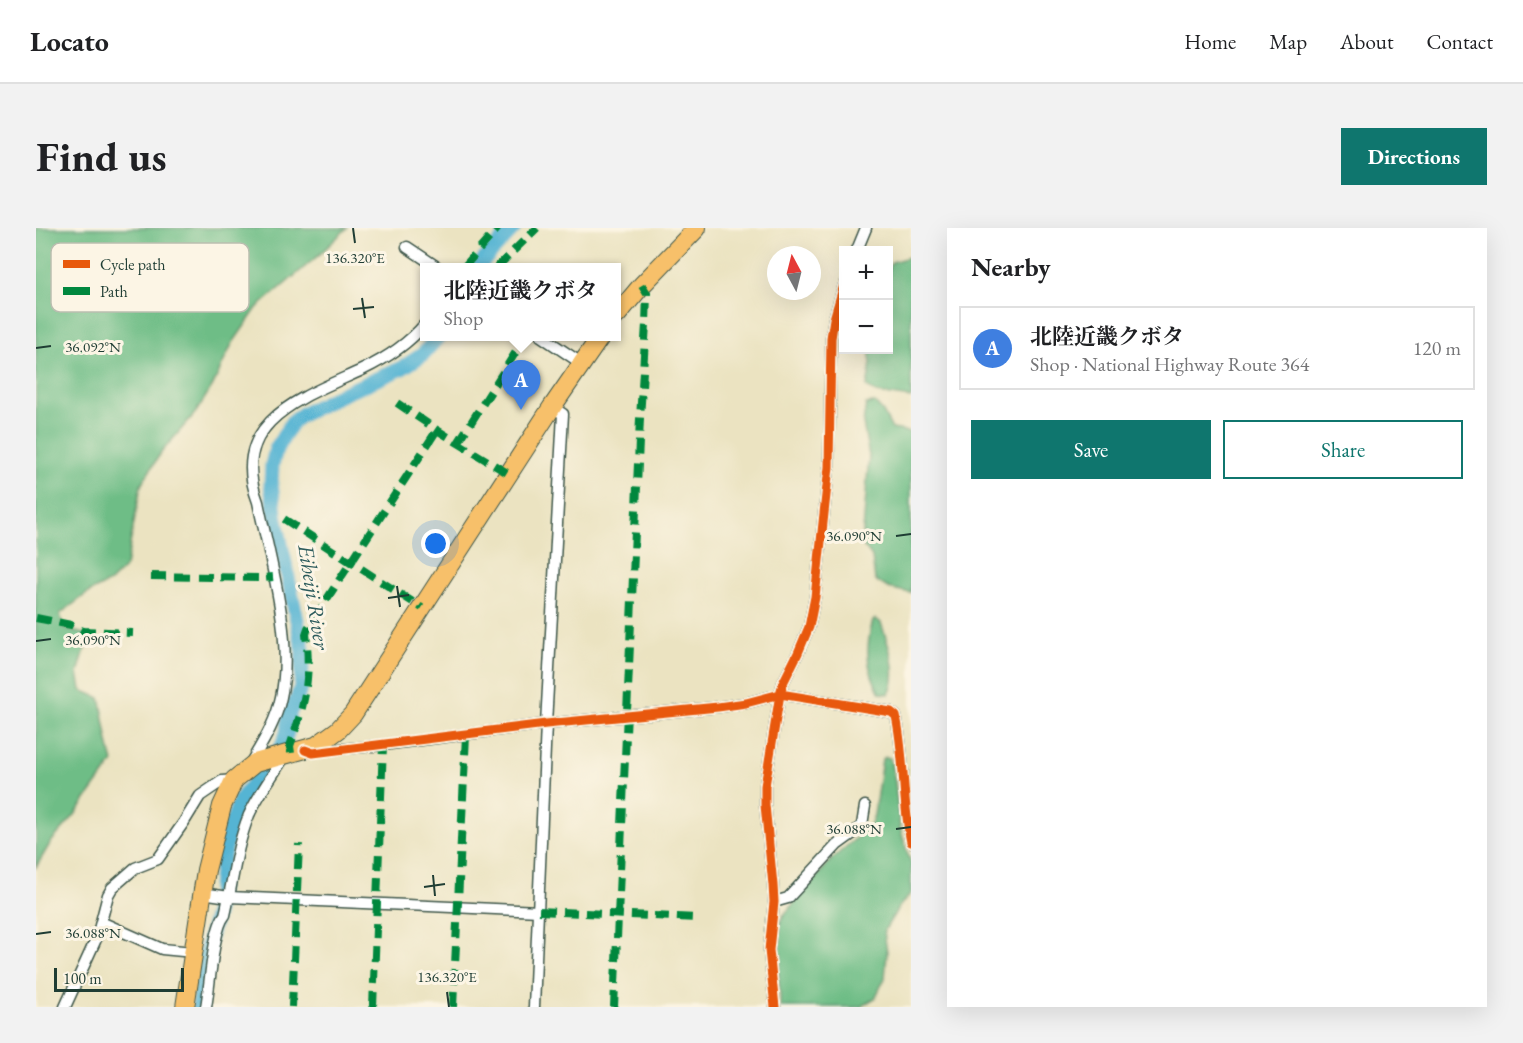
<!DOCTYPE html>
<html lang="en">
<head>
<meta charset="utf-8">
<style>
	:root { --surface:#fff; --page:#f2f2f2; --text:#202124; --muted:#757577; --line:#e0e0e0; --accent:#0f766e }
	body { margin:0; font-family:"EB Garamond","Noto Serif JP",serif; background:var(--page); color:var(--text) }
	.controls { position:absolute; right:18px; top:18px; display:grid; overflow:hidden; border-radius:0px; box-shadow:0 6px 24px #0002 }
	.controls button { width:54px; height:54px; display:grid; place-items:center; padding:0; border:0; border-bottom:2px solid var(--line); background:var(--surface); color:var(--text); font:30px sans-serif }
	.compass { position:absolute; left:731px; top:18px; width:54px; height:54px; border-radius:50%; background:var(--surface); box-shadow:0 6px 24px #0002; rotate:353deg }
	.scale { position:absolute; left:18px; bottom:15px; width:130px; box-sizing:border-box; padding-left:6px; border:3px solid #1f3d34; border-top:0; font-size:16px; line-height:21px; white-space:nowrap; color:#1f3d34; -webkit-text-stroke:4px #fcf5e5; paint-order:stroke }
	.you { position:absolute; left:400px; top:316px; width:21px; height:21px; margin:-15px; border:4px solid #fff; border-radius:50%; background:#1a73e8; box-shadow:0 0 0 9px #1a73e833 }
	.badge { display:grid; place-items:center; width:39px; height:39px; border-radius:50%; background:var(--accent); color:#fff; font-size:20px; font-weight:700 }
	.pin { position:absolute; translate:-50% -50px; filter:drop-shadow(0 2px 3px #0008) }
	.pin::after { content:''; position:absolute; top:32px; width:21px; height:18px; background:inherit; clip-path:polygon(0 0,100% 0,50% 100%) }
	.popup { position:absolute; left:384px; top:35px; width:201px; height:78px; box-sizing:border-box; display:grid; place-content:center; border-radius:0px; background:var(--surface); filter:drop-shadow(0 2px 4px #0005); font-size:20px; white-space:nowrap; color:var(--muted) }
	.popup b { font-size:22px; color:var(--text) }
	.popup::after { content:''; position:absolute; left:50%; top:100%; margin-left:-12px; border:12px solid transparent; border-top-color:var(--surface) }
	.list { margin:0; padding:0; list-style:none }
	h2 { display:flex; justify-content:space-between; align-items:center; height:78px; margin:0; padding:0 24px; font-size:26px }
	h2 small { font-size:20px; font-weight:400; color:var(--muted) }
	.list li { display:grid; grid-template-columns:39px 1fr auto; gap:18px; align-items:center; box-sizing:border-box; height:84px; margin:0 12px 12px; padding:0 12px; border:2px solid var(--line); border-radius:0px }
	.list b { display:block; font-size:22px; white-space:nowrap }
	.list p { margin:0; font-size:20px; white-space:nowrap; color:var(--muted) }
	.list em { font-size:20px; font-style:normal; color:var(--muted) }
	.actions { display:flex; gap:12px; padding:18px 24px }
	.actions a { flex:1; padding:14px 0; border:2px solid var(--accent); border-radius:0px; text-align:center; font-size:21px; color:var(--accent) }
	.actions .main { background:var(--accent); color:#fff }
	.map { position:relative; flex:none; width:875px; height:779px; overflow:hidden; border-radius:0px }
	header { display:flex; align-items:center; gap:36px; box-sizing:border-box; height:84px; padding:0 30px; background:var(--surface); border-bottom:2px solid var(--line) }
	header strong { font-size:28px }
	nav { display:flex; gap:33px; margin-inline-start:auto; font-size:21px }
	.intro { display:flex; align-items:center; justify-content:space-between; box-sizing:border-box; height:144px; padding:0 36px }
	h1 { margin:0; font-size:42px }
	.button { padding:15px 27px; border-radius:0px; background:var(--accent); color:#fff; font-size:21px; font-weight:700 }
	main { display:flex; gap:36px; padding:0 36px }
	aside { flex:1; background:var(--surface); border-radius:0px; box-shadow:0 6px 24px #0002 }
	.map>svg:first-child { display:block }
</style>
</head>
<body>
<header>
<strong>Locato</strong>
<nav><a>Home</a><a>Map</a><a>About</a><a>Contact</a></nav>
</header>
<div class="intro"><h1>Find us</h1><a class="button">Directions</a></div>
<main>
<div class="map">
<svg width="875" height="779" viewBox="0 0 875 779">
	<rect width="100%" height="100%" fill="#fcf5e5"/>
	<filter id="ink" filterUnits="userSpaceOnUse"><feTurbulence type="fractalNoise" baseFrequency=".0167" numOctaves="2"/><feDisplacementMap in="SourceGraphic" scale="12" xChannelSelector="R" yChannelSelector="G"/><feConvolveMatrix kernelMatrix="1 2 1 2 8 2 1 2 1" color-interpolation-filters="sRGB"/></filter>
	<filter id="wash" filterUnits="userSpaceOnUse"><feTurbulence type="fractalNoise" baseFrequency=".008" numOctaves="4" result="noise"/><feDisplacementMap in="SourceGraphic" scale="24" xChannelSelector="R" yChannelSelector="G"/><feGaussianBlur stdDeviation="1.35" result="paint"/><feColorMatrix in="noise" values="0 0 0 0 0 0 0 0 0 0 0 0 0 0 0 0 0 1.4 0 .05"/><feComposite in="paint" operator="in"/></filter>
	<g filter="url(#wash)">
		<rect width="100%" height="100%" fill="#ebe3c1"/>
		<!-- forest -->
		<path fill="#6ebd86" stroke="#467d5d" stroke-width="1.5" d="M 0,0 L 311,0 L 284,26 L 221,80 L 196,116 L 177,157 L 160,184 L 124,226 L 105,257 L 90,338 L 74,354 L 52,365 L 24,386 L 28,401 L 53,407 L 42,445 L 45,462 L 64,470 C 69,491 70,512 77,534 L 38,588 L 15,614 L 0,639 Z
			M 873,29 L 875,31 L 875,170 L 840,165 L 831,159 L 835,135 L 833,122 L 852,122 L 853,38 L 856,34 Z
			M 839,175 L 847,184 L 856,201 L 875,204 L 875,365 L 852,360 L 839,352 L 836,329 L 826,316 L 833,228 L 827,195 L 830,176 Z
			M 840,391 L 845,395 C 852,416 864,445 853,466 L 844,465 C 830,441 829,419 837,393 Z
			M 850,529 L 854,530 L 859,554 L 864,600 L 875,636 L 875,665 L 862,680 L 848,703 L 851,724 L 849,750 L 839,770 L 824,779 L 744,779 C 746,749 732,716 747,688 L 796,631 L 834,598 L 838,587 L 846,531 Z"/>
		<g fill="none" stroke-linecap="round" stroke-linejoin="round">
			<!-- river -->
			<path stroke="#54b4d3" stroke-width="15" d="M 443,39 L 446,34 L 478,0
				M 163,779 L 169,728 L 180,686 L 186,633 L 193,603 L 204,572 L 246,518 L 251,505 L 253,485 L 261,471 L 265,458 L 267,421 L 240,292 L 235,256 L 236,237 L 240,221 L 256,194 L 267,186 L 304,167 L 366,140 L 386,127 L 403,108"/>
		</g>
	</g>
	<g filter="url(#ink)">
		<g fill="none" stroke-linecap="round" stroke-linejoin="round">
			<defs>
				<path id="minor" d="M 371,19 L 401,39
					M 821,22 L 830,0
					M 505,108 L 545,135
					M 275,524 L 347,517 L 510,496 L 682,479 L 710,475 L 744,466 L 855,484 L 860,488 C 869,530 866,573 875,614
					M 214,536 C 227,514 240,494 245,469 C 258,412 234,332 222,274 C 191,193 268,169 326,142 C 349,131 373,115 389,96
					M 166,665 L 193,669 L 503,683
					M 738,674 L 752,670 L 801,617 L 819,604 L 826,597 L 829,578
					M 65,694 L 126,721 L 157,724
					M 29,779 L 61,709 L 72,667 L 76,660 L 99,640 L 122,631 L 148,594 L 164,568 L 186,553 L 198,552
					M 170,779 C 174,758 177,700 189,687 C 197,653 200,619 213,587 C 223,565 238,546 250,526
					M 498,779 L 510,496 L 527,186 L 516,179
					M 739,779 L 733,722 L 738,674 L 737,657 L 729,577 L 729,558 L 744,466 L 747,455 L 762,425 L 773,399 L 779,369 L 793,239 L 795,110 L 798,91 L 808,57"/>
				<path id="trunk" d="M 581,87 L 606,57 L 661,0
					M 149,779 L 170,642 L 186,578 L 198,552 L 219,535 L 280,518 L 302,502 L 317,486 L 516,179 L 565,108"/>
			</defs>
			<!-- minor casing -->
			<use href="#minor" stroke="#3e5649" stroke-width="13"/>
			<!-- trunk casing -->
			<use href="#trunk" stroke="#3e5649" stroke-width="20"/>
			<!-- minor -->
			<use href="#minor" stroke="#fff" stroke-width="10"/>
			<!-- trunk -->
			<use href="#trunk" stroke="#f7c06b" stroke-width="18"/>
			<!-- quiet -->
			<path stroke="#00873e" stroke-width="8" stroke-dasharray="15 8" stroke-linecap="butt" d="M 428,39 L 462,0
				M 461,39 L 501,0
				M 361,175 L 401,202 L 473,246
				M 422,215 L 490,108
				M 248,291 L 386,380
				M 115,348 L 227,350 L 237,349
				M 0,390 L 35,397 L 47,403 L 97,405
				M 255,525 L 254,518 C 269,475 275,451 270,406 L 272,400 L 401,202
				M 503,683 L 663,690
				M 256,779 L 263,616
				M 337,779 L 347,517
				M 417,779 L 430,507
				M 578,779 L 604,190 L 610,96 L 611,65 L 606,57"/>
			<defs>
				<path id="cycleway" d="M 269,522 L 277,525 L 510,496 L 682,479 L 710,475 L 744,466 L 855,484 L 860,488 C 869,530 866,573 875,614
					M 739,779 L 733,722 L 738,674 L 737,657 L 729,577 L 729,558 L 744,466 L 747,455 L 762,425 L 773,399 L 779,369 L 793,239 L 795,110 L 798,91 L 808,57"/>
			</defs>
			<!-- cycleway casing -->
			<use href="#cycleway" stroke="#fcf5e5" stroke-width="13"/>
			<!-- cycleway -->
			<use href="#cycleway" stroke="#e8590c" stroke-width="9"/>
		</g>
	</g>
	<!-- ticks -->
	<path fill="none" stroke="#1f3d34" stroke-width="2" d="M 317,0 L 319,15M 326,70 L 329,90M 317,81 L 338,79M 0,120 L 15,118M 860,308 L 875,306M 361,358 L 364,379M 352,370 L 373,367M 0,413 L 15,411M 860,601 L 875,599M 397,647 L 399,668M 388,659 L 409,656M 0,706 L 15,704M 411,764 L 413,779"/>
	<g text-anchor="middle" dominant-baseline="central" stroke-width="6" stroke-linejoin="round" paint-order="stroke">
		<!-- water labels -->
		<g font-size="22" font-style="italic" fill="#2c5b5c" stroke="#fcf5e5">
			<text transform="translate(278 369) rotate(81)">Eiheiji River</text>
		</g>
	</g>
	<!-- legend -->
	<rect x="15" y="15" width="198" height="69" rx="9" fill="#fcf5e5" stroke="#babeb0" stroke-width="1.5"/>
	<rect x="27" y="32" width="27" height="8" fill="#e8590c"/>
	<rect x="27" y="59" width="27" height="8" fill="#00873e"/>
	<g font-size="16" fill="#1f3d34">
		<text x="64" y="42">Cycle path</text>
		<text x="64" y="69">Path</text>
	</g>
	<g font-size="15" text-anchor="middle" fill="#1f3d34" stroke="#fcf5e5" stroke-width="6" stroke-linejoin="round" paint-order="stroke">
		<text x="319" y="35">136.320°E</text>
		<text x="57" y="124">36.092°N</text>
		<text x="818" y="313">36.090°N</text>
		<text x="57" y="417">36.090°N</text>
		<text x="818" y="606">36.088°N</text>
		<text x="57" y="710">36.088°N</text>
		<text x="411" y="754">136.320°E</text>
	</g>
</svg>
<div class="controls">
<button>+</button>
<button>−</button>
</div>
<svg class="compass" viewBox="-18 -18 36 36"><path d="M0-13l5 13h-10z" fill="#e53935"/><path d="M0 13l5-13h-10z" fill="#757577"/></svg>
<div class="scale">100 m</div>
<div class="you"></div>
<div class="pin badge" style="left:485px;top:182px;background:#3f7fe0">A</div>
<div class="popup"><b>北陸近畿クボタ</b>Shop</div>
</div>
<aside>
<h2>Nearby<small></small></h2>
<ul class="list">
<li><span class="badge" style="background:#3f7fe0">A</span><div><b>北陸近畿クボタ</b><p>Shop · National Highway Route 364</p></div><em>120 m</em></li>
</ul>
<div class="actions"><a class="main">Save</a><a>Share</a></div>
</aside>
</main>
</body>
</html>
